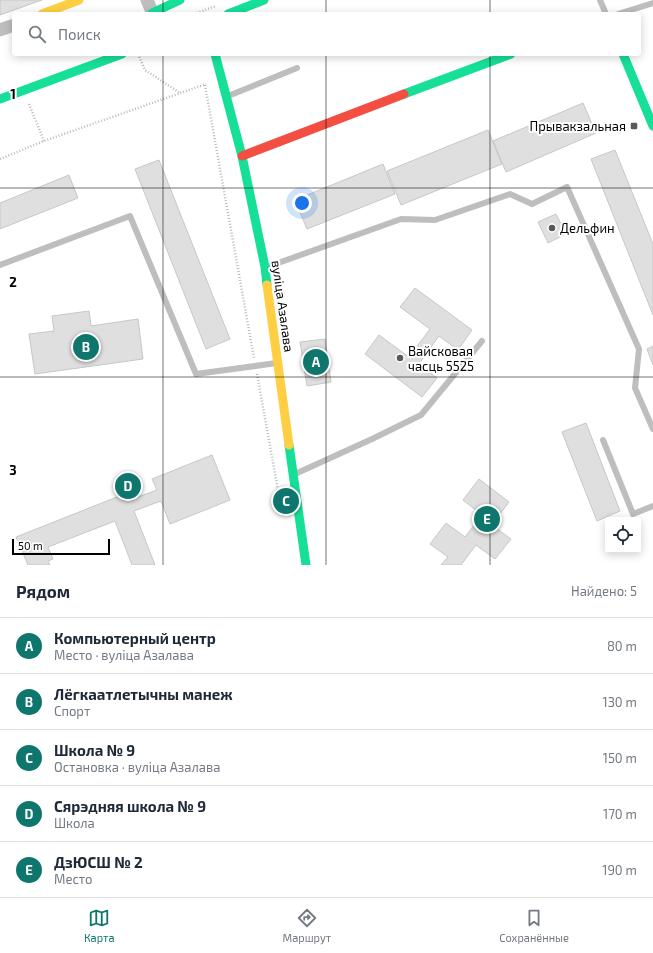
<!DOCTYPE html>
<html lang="ru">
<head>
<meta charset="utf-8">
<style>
	:root { --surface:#fff; --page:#f2f2f3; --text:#1f2937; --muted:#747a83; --line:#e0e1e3; --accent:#0f766e }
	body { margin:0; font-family:"Exo 2",sans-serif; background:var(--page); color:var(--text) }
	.controls { position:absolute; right:12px; bottom:12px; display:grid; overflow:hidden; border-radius:4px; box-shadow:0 2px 10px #0003 }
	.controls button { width:36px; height:36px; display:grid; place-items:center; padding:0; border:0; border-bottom:1px solid var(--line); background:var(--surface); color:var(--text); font:20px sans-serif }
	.scale { position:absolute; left:12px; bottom:10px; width:98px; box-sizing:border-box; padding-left:4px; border:2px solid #000; border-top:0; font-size:11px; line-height:14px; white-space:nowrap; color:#000; -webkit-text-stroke:3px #fff; paint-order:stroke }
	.you { position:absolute; left:302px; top:203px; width:14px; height:14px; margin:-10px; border:3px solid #fff; border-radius:50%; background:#1a73e8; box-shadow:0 0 0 6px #1a73e833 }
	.badge { display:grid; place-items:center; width:26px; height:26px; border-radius:50%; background:var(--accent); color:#fff; font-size:13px; font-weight:700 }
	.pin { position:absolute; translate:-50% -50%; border:2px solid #fff; box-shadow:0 1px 4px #0006 }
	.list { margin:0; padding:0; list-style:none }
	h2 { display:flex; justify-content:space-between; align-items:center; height:52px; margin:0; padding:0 16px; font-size:17px }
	h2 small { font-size:13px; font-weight:400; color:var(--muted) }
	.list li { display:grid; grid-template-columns:26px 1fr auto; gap:12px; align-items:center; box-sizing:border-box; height:56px; padding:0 16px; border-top:1px solid var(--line) }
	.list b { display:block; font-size:15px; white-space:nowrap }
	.list p { margin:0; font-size:13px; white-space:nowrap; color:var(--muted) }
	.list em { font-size:13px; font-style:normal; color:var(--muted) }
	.icon { flex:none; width:22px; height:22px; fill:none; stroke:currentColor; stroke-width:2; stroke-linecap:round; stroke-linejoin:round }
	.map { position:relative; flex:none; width:653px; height:565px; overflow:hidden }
	.search { position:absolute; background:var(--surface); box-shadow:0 2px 10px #0003; left:12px; right:12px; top:12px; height:44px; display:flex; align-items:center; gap:10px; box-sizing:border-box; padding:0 14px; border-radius:4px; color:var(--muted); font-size:15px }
	.sheet { height:332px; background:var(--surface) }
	nav { display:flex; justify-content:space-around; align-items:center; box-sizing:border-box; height:56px; border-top:1px solid var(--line); background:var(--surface); font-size:11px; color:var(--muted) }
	nav a { display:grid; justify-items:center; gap:2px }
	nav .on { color:var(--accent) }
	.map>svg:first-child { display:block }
</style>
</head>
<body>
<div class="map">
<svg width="653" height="565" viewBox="0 0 653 565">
	<rect width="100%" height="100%" fill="#fff"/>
	<!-- building -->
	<path fill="#dfdfdf" stroke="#c7c7c7" d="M 0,0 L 42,0 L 0,15 Z
		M 583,103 L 596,133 L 506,172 L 493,141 Z
		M 488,130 L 502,164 L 401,205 L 387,171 Z
		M 615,150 L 653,244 L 653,315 L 591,159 Z
		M 159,160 L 230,339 L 206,349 L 135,169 Z
		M 383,164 L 395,194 L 307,229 L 295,200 Z
		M 69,175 L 78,198 L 0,229 L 0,203 Z
		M 556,214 L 566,234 L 548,243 L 538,222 Z
		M 415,288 L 472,330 L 458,350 L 439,336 L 419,364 L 437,378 L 422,397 L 365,354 L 379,335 L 409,357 L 430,329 L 400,307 Z
		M 89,311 L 91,326 L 138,319 L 143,359 L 35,374 L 29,334 L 54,331 L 52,316 Z
		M 325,339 L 331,382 L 307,386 L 300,342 Z
		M 653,346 L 653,365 L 647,349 Z
		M 586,423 L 620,511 L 597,521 L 562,432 Z
		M 212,455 L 230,500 L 170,524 L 161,501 L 134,511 L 155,565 L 132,565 L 115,521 L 48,547 L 53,559 L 48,561 L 50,565 L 28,565 L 16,537 L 127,493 L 130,500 L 157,490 L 152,479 Z
		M 479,479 L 509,502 L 492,525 L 511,539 L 495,559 L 476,545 L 461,565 L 441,565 L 448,557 L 430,544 L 446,523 L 465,537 L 482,515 L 463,500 Z"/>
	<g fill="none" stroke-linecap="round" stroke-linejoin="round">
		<!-- path -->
		<path stroke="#b9b9b9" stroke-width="2.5" stroke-dasharray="1 2" stroke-linecap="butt" d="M 194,14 L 216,6
			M 138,54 L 145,70 L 180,93
			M 205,85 L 254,358
			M 29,104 L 44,141
			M 0,159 L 44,141 L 206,84
			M 257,374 L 280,501"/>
		<!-- lane -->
		<path stroke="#bebebe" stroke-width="6" d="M 600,0 L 606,14
			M 618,14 L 653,3
			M 228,96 L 297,68
			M 0,265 L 130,216 L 196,374 L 277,363
			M 267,267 L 401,219 L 435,220 L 510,194 L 532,204 L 567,187 L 639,349 L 635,388 L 653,429
			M 603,440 L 633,514 L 653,506
			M 295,474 L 372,439 L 421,415 L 482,341"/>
		<!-- street -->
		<path stroke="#bebebe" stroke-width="13" d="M 147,0 L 153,14
			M 0,30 L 14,25"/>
		<!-- fast -->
		<path stroke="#16e098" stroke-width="9" d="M 152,13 L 180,0
			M 228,14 L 264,0
			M 215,54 L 242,156 L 265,267 L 267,285
			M 623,54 L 653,126
			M 404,94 L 511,54
			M 0,99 L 122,54
			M 289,445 L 306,565"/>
		<!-- slow -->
		<path stroke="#ffcf43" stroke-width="9" d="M 42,14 L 79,0
			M 267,285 L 289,445"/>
		<!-- jam -->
		<path stroke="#f24e42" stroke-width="9" d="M 242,156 L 404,94"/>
	</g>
	<!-- grid -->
	<path fill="none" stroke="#000" stroke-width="1" stroke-opacity="0.55" d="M 163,0 L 163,14M 326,0 L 326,14M 490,0 L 490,14M 163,54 L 163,565M 326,54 L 326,565M 490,54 L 490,565M 0,188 L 653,188M 0,377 L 653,377"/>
	<!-- markers -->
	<g fill="#595959" stroke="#fff" stroke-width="1.5">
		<rect x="630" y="122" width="8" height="8" rx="2"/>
		<circle cx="552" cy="228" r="4"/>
		<circle cx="400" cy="358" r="4"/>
	</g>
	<g text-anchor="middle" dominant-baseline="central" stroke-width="4" stroke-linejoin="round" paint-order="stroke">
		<!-- poi labels -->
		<g font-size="13" fill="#000" stroke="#fff" text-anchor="start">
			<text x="626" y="126" text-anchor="end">Прывакзальная</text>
			<text x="560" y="228">Дельфин</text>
			<text x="408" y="351">Вайсковая<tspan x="408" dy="15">часць 5525</tspan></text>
		</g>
		<!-- street labels -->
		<g font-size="13" fill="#000" stroke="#fff">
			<text transform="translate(283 306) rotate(82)">вуліца Азалава</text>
		</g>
	</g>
	<g font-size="13" text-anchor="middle" font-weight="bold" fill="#000" stroke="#fff" stroke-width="4" stroke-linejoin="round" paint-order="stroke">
		<text x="13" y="99">1</text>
		<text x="13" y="287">2</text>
		<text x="13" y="475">3</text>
	</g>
</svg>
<div class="controls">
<button><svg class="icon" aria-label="locate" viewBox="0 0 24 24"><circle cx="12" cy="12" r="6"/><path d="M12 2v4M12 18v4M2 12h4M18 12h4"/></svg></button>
</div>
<div class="scale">50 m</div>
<div class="you"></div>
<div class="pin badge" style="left:316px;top:362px">A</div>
<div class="pin badge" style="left:86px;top:347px">B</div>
<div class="pin badge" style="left:286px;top:501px">C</div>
<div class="pin badge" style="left:128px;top:486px">D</div>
<div class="pin badge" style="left:487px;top:519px">E</div>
<div class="search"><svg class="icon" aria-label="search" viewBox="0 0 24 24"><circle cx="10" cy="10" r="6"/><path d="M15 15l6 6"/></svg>Поиск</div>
</div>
<section class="sheet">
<h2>Рядом<small>Найдено: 5</small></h2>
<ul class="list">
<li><span class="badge">A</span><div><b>Компьютерный центр</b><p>Место · вуліца Азалава</p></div><em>80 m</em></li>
<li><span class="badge">B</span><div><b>Лёгкаатлетычны манеж</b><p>Спорт</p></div><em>130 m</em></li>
<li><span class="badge">C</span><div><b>Школа № 9</b><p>Остановка · вуліца Азалава</p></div><em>150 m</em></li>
<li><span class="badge">D</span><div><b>Сярэдняя школа № 9</b><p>Школа</p></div><em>170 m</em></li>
<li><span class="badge">E</span><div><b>ДзЮСШ № 2</b><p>Место</p></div><em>190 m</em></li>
</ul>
</section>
<nav>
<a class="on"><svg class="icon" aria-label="map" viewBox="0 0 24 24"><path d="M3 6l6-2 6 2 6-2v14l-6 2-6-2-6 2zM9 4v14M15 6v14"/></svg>Карта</a>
<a><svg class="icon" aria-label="directions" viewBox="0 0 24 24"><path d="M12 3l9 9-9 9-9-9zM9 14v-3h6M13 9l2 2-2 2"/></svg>Маршрут</a>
<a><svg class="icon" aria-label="saved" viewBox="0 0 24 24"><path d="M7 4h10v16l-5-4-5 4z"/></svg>Сохранённые</a>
</nav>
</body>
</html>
